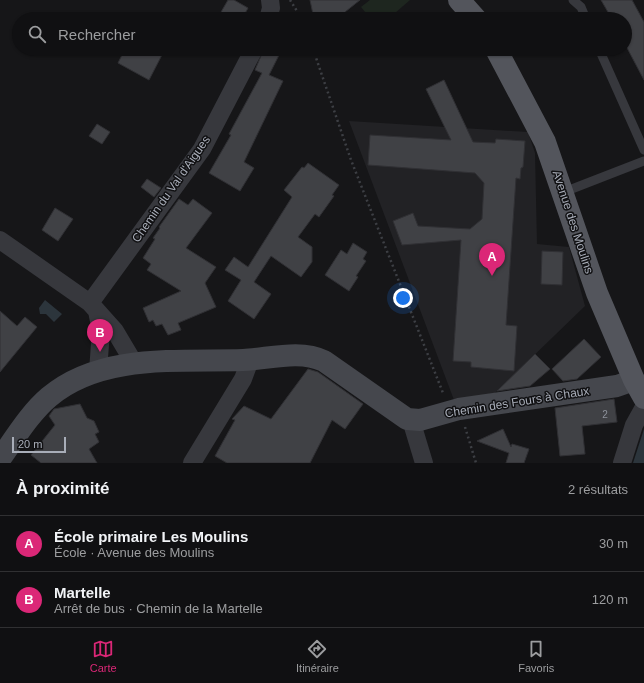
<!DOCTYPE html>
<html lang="fr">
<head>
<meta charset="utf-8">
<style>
	:root { --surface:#101012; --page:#19191b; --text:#f1f3f6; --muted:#9c9d9f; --line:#303032; --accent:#db2777 }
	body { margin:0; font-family:Helvetica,sans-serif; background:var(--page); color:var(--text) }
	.scale { position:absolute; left:12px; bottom:10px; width:54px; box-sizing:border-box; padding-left:4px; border:2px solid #a8adb8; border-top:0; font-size:11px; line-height:14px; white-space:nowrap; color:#a8adb8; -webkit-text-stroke:3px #111113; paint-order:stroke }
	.you { position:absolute; left:403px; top:298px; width:14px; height:14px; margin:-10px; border:3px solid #fff; border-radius:50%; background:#1a73e8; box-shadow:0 0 0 6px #1a73e833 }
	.badge { display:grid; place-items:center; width:26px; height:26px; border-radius:50%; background:var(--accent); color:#fff; font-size:13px; font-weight:700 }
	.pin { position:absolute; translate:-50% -33px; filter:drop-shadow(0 1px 2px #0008) }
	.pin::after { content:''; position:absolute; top:21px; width:14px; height:12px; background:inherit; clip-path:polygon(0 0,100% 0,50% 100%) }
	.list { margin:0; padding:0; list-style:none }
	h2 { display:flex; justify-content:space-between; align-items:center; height:52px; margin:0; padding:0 16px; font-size:17px }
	h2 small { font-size:13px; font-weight:400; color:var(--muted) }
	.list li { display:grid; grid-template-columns:26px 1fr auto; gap:12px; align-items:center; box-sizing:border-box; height:56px; padding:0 16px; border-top:1px solid var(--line) }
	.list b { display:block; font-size:15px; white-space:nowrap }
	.list p { margin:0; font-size:13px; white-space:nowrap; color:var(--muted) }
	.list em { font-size:13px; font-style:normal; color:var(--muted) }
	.icon { flex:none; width:22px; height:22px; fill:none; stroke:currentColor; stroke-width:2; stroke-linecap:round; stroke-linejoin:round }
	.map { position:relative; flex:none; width:644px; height:463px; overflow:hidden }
	.search { position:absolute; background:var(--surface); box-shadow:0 1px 3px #0004; left:12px; right:12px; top:12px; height:44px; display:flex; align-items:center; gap:10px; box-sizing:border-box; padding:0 14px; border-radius:22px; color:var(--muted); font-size:15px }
	.sheet { height:164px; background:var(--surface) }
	nav { display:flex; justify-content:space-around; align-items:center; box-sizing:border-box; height:56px; border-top:1px solid var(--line); background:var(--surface); font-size:11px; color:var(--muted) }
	nav a { display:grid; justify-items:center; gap:2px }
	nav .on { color:var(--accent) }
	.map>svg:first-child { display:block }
</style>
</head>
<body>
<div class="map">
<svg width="644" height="463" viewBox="0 0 644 463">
	<rect width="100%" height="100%" fill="#161618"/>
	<!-- built -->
	<path fill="#222225" d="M 349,121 L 528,132 L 535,153 L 537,244 L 569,247 L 585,306 L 495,393 L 454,400 Z"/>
	<!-- green -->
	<path fill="#1e261f" d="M 370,0 L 410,0 L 388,19 L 371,19 L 361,7 Z"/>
	<!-- water -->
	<path fill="#2c353c" d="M 45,300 L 62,314 L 54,322 L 46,314 L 40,314 L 39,308 Z
		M 644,429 L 644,463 L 633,463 Z"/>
	<!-- building -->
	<path fill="#404145" stroke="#303034" d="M 228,0 L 234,0 L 248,8 L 242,19 L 217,19 Z
		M 310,0 L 360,0 L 345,12 L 351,19 L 314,19 Z
		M 601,0 L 632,0 L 644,22 L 644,80 L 625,44 L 625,19 L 612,19 Z
		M 125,49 L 165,49 L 149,80 L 118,63 Z
		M 264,49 L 282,49 L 269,75 L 283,81 L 244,162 L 254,168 L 240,191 L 209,173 L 231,135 L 229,134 L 262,73 L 255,70 Z
		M 444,80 L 473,142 L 495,143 L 496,139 L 525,141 L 523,167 L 521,168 L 520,179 L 516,178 L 506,325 L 517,326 L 514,371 L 471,367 L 471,362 L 453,361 L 461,240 L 402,245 L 393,221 L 413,213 L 418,226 L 470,229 L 482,219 L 484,183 L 475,173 L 368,165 L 370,135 L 451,140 L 426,89 Z
		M 97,124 L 110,132 L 102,144 L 89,136 Z
		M 308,163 L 339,185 L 332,195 L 334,196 L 319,217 L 315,214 L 298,237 L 312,247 L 312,262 L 301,277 L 271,256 L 254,282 L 271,294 L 254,319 L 228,301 L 241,280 L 225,270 L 234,257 L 248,267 L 292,197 L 284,190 L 302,167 L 304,168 Z
		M 147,179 L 161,188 L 154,197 L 141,187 Z
		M 179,199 L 188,205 L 193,199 L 212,213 L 186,248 L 216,267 L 205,283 L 216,307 L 178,323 L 181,330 L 168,335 L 162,324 L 156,326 L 153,320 L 149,322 L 143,308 L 181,291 L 147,270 L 151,264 L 143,258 L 155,239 L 153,238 L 160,228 L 159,227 Z
		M 55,208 L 73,219 L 58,241 L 42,230 Z
		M 353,243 L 367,252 L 363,259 L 366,261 L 356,276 L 358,277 L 349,291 L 325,275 L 341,250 L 347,254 Z
		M 542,251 L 563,252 L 562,285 L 541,284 Z
		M 0,311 L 17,326 L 25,317 L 37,327 L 0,372 Z
		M 584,339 L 601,357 L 577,379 L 563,381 L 552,369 Z
		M 535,354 L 550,369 L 530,386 L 497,391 Z
		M 308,369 L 318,372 L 363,404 L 345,429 L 332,420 L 310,463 L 227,463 L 215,456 L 235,420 L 232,419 L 244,406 L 271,419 Z
		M 614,399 L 617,422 L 582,426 L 585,454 L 560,456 L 555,408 Z
		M 80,404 L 87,418 L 94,421 L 99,432 L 95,434 L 99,442 L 89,449 L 97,463 L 41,463 L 31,455 L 55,425 L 49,416 L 54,409 Z
		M 503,429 L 511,447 L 512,444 L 529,449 L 524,463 L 506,463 L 509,453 L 477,441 Z"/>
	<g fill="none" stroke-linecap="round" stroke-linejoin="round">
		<!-- path -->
		<path stroke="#3d3f44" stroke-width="2.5" stroke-dasharray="2 3" stroke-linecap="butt" d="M 290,0 L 302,19
			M 313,49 L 351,160 L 443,393
			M 465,427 L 476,463"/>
		<!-- lane -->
		<path stroke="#37383d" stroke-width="9" d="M 573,0 L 581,7 L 586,19
			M 599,49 L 644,150
			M 564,192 L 644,161"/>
		<!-- street -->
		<path stroke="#37383d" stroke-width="18" d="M 268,19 L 271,8 L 270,0
			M 0,240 L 90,303 L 115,331 L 134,363
			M 90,303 L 202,149 L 254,49
			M 97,311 L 101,331 L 98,371
			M 411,420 L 424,463
			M 192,463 L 243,379 L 250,360
			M 622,463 L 634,425 L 644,407"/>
		<!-- secondary -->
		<path stroke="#45474d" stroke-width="22" d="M 0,459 C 15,438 30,413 49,397 C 101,353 179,362 243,360 C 268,359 300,349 324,361 L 407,419 L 420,420 L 459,409 L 617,386 L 634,380"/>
		<!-- primary -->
		<path stroke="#53555c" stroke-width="22" d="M 459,0 L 476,19
			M 496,49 L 545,142 L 597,293 L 634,380 L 644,398"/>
	</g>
	<g text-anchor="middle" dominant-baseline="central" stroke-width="3" stroke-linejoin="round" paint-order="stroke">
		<!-- number labels -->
		<g font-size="10" fill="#8e929b">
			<text x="605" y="414">2</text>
		</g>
		<!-- street labels -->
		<g font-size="12" fill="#a8adb8" stroke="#111113">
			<text transform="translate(171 189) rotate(-55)">Chemin du Val d'Aigues</text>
			<text transform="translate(573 222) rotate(72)">Avenue des Moulins</text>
			<text transform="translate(517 402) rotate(-9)">Chemin des Fours à Chaux</text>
		</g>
	</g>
</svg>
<div class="scale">20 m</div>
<div class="you"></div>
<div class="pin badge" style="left:492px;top:276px">A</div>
<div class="pin badge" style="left:100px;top:352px">B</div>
<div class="search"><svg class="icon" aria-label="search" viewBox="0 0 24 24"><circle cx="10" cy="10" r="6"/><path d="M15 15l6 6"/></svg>Rechercher</div>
</div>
<section class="sheet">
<h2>À proximité<small>2 résultats</small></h2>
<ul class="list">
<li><span class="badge">A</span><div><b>École primaire Les Moulins</b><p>École · Avenue des Moulins</p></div><em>30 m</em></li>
<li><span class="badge">B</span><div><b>Martelle</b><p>Arrêt de bus · Chemin de la Martelle</p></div><em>120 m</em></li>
</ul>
</section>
<nav>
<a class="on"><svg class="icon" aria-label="map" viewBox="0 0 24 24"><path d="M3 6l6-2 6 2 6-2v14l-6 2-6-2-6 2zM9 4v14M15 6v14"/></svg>Carte</a>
<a><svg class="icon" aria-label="directions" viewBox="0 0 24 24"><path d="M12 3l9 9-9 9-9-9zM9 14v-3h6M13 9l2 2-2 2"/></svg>Itinéraire</a>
<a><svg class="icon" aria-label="saved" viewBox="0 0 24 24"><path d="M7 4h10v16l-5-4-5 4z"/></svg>Favoris</a>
</nav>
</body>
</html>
